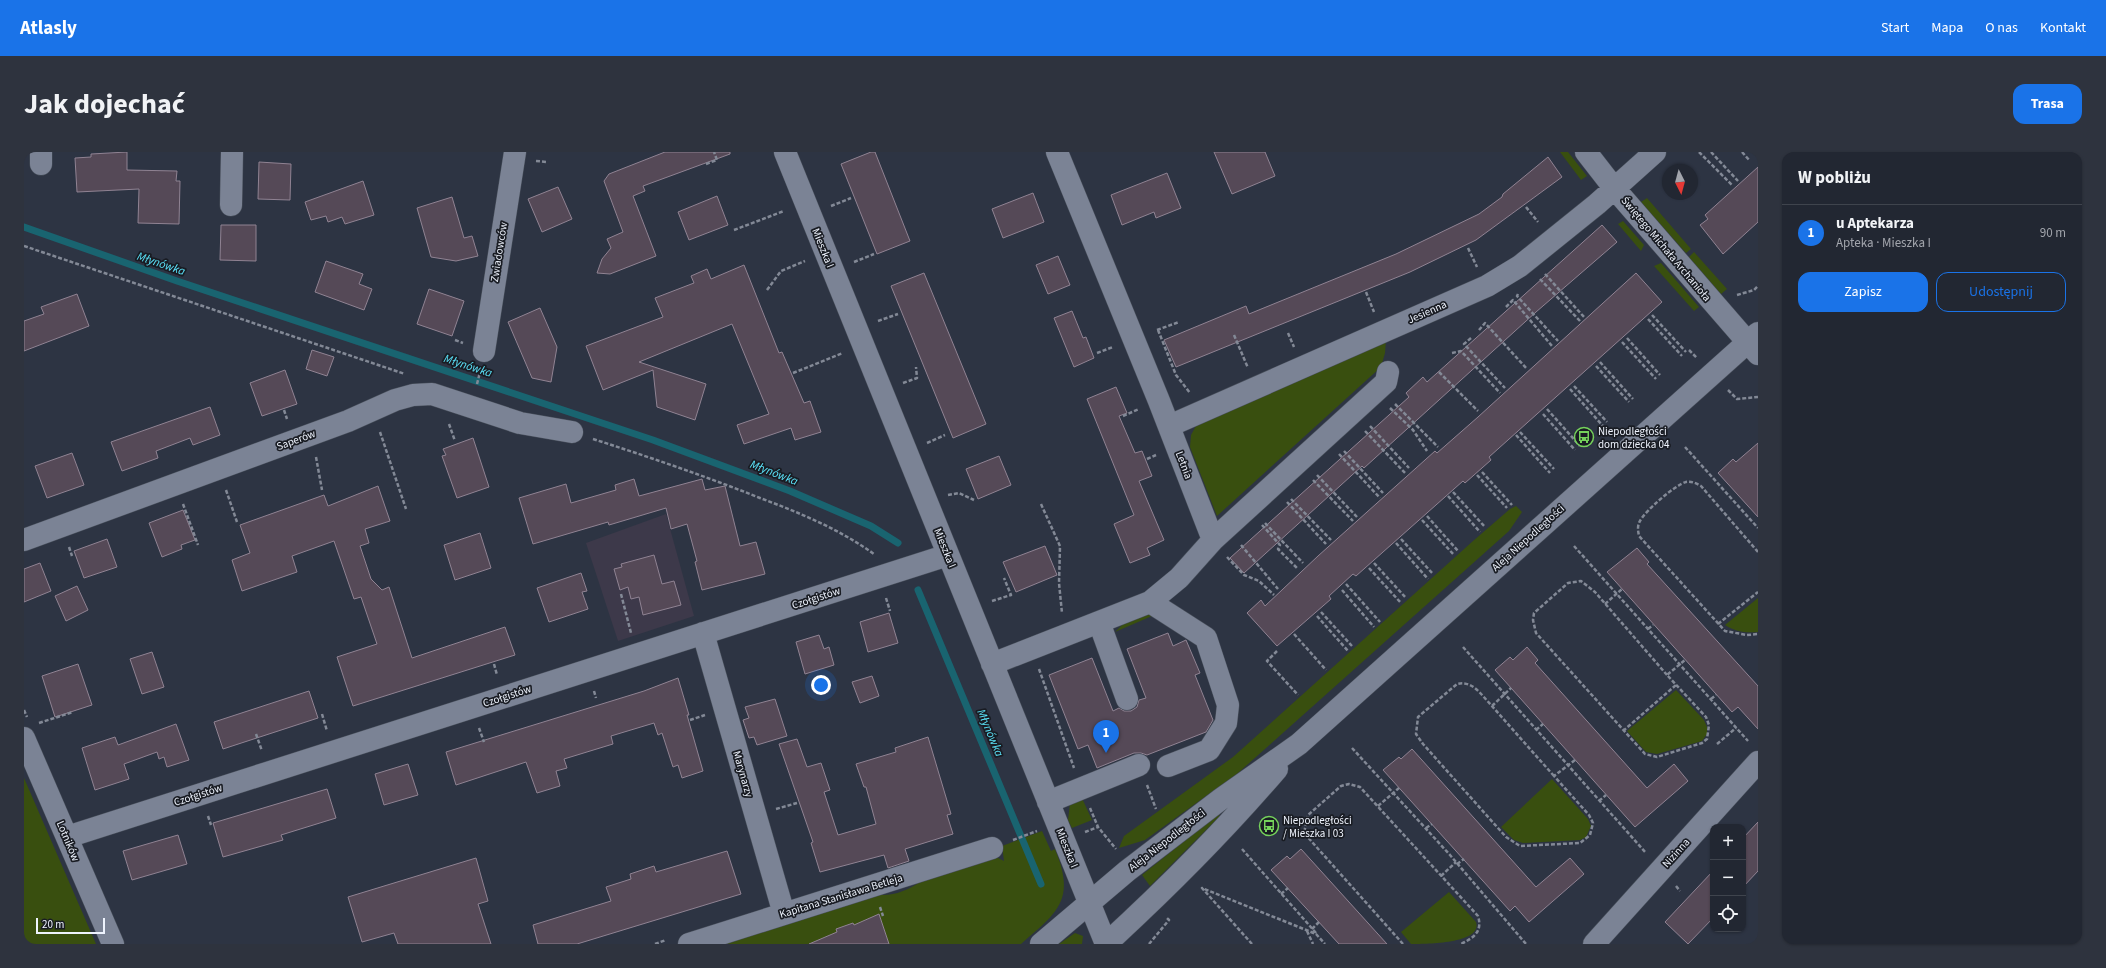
<!DOCTYPE html>
<html lang="pl">
<head>
<meta charset="utf-8">
<style>
	:root { --surface:#222732; --page:#2e333e; --text:#f1f3f6; --muted:#a2a5ac; --line:#3f444d; --accent:#1a73e8 }
	body { margin:0; font-family:"Source Sans 3",sans-serif; background:var(--page); color:var(--text) }
	.controls { position:absolute; right:12px; bottom:12px; display:grid; overflow:hidden; border-radius:8px; box-shadow:0 1px 3px #0004 }
	.controls button { width:36px; height:36px; display:grid; place-items:center; padding:0; border:0; border-bottom:1px solid var(--line); background:var(--surface); color:var(--text); font:20px sans-serif }
	.compass { position:absolute; left:1638px; top:12px; width:36px; height:36px; border-radius:50%; background:var(--surface); box-shadow:0 1px 3px #0004; rotate:174deg }
	.scale { position:absolute; left:12px; bottom:10px; width:69px; box-sizing:border-box; padding-left:4px; border:2px solid #eef3fd; border-top:0; font-size:11px; line-height:14px; white-space:nowrap; color:#eef3fd; -webkit-text-stroke:3px #191c23; paint-order:stroke }
	.you { position:absolute; left:797px; top:533px; width:14px; height:14px; margin:-10px; border:3px solid #fff; border-radius:50%; background:#1a73e8; box-shadow:0 0 0 6px #1a73e833 }
	.badge { display:grid; place-items:center; width:26px; height:26px; border-radius:50%; background:var(--accent); color:#fff; font-size:13px; font-weight:700 }
	.pin { position:absolute; translate:-50% -33px; filter:drop-shadow(0 1px 2px #0008) }
	.pin::after { content:''; position:absolute; top:21px; width:14px; height:12px; background:inherit; clip-path:polygon(0 0,100% 0,50% 100%) }
	.list { margin:0; padding:0; list-style:none }
	h2 { display:flex; justify-content:space-between; align-items:center; height:52px; margin:0; padding:0 16px; font-size:17px }
	h2 small { font-size:13px; font-weight:400; color:var(--muted) }
	.list li { display:grid; grid-template-columns:26px 1fr auto; gap:12px; align-items:center; box-sizing:border-box; height:56px; padding:0 16px; border-top:1px solid var(--line) }
	.list b { display:block; font-size:15px; white-space:nowrap }
	.list p { margin:0; font-size:13px; white-space:nowrap; color:var(--muted) }
	.list em { font-size:13px; font-style:normal; color:var(--muted) }
	.actions { display:flex; gap:8px; padding:12px 16px }
	.actions a { flex:1; padding:9px 0; border:1px solid var(--accent); border-radius:12px; text-align:center; font-size:14px; color:var(--accent) }
	.actions .main { background:var(--accent); color:#fff }
	.icon { flex:none; width:22px; height:22px; fill:none; stroke:currentColor; stroke-width:2; stroke-linecap:round; stroke-linejoin:round }
	.map { position:relative; flex:none; width:1734px; height:792px; overflow:hidden; border-radius:12px }
	header { display:flex; align-items:center; gap:24px; box-sizing:border-box; height:56px; padding:0 20px; background:var(--accent); color:#fff }
	header strong { font-size:19px }
	nav { display:flex; gap:22px; margin-inline-start:auto; font-size:14px }
	.intro { display:flex; align-items:center; justify-content:space-between; box-sizing:border-box; height:96px; padding:0 24px }
	h1 { margin:0; font-size:28px }
	.button { padding:10px 18px; border-radius:12px; background:var(--accent); color:#fff; font-size:14px; font-weight:700 }
	main { display:flex; gap:24px; padding:0 24px }
	aside { flex:1; background:var(--surface); border-radius:12px; box-shadow:0 1px 3px #0004 }
	.map>svg:first-child { display:block }
</style>
</head>
<body>
<header>
<strong>Atlasly</strong>
<nav><a>Start</a><a>Mapa</a><a>O nas</a><a>Kontakt</a></nav>
</header>
<div class="intro"><h1>Jak dojechać</h1><a class="button">Trasa</a></div>
<main>
<div class="map">
<svg width="1734" height="792" viewBox="0 0 1734 792">
	<rect width="100%" height="100%" fill="#2d3443"/>
	<!-- education -->
	<path fill="#3d394a" d="M 642,362 L 670,464 L 594,489 L 562,391 Z"/>
	<!-- green -->
	<path fill="#394f0f" d="M 1536,0 L 1544,0 L 1563,24 L 1557,28 Z
		M 1623,46 L 1667,97 L 1662,101 L 1617,50 Z
		M 1599,69 L 1620,93 L 1617,99 L 1594,72 Z
		M 1670,100 L 1703,137 L 1697,142 L 1665,105 Z
		M 1637,111 L 1675,155 L 1670,159 L 1630,114 Z
		M 1362,188 L 1361,201 L 1357,215 L 1193,364 L 1166,295 L 1167,283 L 1173,272 Z
		M 1492,354 L 1498,360 L 1485,379 L 1214,621 L 1121,688 L 1095,696 L 1100,684 L 1209,605 L 1449,389 L 1486,357 Z
		M 1734,446 L 1734,480 C 1722,481 1712,480 1701,473 Z
		M 1123,460 L 1128,464 L 1091,480 L 1100,471 Z
		M 1652,538 L 1680,568 L 1683,575 L 1683,582 L 1678,589 L 1633,602 L 1622,600 L 1603,579 Z
		M 0,626 L 72,792 L 0,792 Z
		M 1528,627 L 1564,667 L 1567,674 L 1562,685 L 1556,688 L 1499,691 L 1490,688 L 1477,675 Z
		M 1057,644 L 1068,668 L 1048,676 L 1044,668 L 1046,651 Z
		M 1194,662 L 1196,664 L 1126,734 L 1118,723 Z
		M 1018,679 L 1027,699 L 1031,697 C 1052,748 1034,760 997,792 L 696,792 L 856,743 C 870,744 884,738 896,730 L 972,705 L 980,709 L 978,694 Z
		M 1425,740 L 1452,770 C 1459,792 1401,792 1387,792 L 1377,780 Z
		M 1051,781 L 1059,784 L 1058,792 L 1035,792 Z"/>
	<g fill="none" stroke-linecap="round" stroke-linejoin="round">
		<!-- stream -->
		<path stroke="#196470" stroke-width="7" d="M 0,75 L 153,129 L 629,288 L 766,339 L 847,374 L 874,391
			M 894,438 L 1017,732"/>
	</g>
	<!-- building -->
	<path fill="#554957" stroke="#908393" d="M 103,0 L 103,18 L 153,19 L 152,29 L 156,29 L 155,72 L 114,71 L 115,37 L 53,40 L 51,6 L 67,5 L 67,2 Z
		M 641,0 L 706,0 L 706,2 L 619,34 L 621,39 L 609,44 L 632,104 L 586,122 L 573,121 L 578,107 L 587,96 L 583,87 L 599,80 L 580,29 L 585,22 Z
		M 847,0 L 851,0 L 886,89 L 853,102 L 817,12 Z
		M 1190,0 L 1241,0 L 1251,24 L 1208,42 Z
		M 1524,5 L 1538,25 L 1452,88 L 1386,120 L 1152,215 L 1140,188 L 1222,154 L 1225,162 L 1372,102 L 1455,62 L 1478,45 L 1479,42 Z
		M 235,10 L 267,12 L 266,48 L 234,47 Z
		M 1734,15 L 1734,70 L 1699,102 L 1676,73 L 1684,67 L 1681,63 Z
		M 1143,21 L 1157,56 L 1132,66 L 1130,60 L 1098,73 L 1087,43 Z
		M 339,29 L 350,63 L 321,72 L 318,65 L 304,70 L 302,64 L 287,68 L 281,50 Z
		M 534,35 L 548,67 L 518,80 L 504,47 Z
		M 1009,41 L 1020,70 L 979,86 L 968,57 Z
		M 693,44 L 704,73 L 665,88 L 654,60 Z
		M 428,45 L 440,86 L 448,84 L 454,104 L 432,109 L 407,105 L 393,56 Z
		M 197,73 L 232,73 L 232,109 L 196,108 Z
		M 1578,73 L 1593,90 L 1512,160 L 1340,316 L 1338,314 L 1220,421 L 1206,406 L 1385,245 L 1382,241 L 1399,225 L 1403,230 Z
		M 1034,104 L 1046,133 L 1024,142 L 1012,113 Z
		M 302,109 L 339,122 L 335,132 L 348,137 L 340,158 L 291,140 Z
		M 720,113 L 755,201 L 758,200 L 780,251 L 786,249 L 797,280 L 771,288 L 767,276 L 720,292 L 713,273 L 745,262 L 708,172 L 615,210 L 682,232 L 671,268 L 633,255 L 629,218 L 579,238 L 562,194 L 639,165 L 631,146 L 670,131 L 667,124 L 683,117 L 687,127 Z
		M 900,121 L 962,272 L 929,286 L 867,134 Z
		M 1612,121 L 1638,150 L 1465,305 L 1467,308 L 1441,331 L 1439,329 L 1332,424 L 1329,422 L 1305,444 L 1307,447 L 1253,494 L 1223,461 L 1237,448 L 1241,454 L 1294,404 L 1411,299 L 1413,301 L 1454,265 Z
		M 405,137 L 440,149 L 428,184 L 393,172 Z
		M 53,142 L 65,174 L 0,199 L 0,169 L 20,162 L 17,155 Z
		M 516,156 L 533,195 L 527,230 L 508,226 L 484,170 Z
		M 1048,159 L 1059,186 L 1062,185 L 1070,206 L 1050,215 L 1030,166 Z
		M 288,198 L 310,205 L 303,224 L 282,217 Z
		M 261,218 L 273,252 L 238,264 L 226,231 Z
		M 1092,235 L 1103,261 L 1095,264 L 1111,301 L 1118,299 L 1128,324 L 1115,329 L 1140,388 L 1123,396 L 1126,403 L 1106,411 L 1090,372 L 1110,363 L 1063,247 Z
		M 186,255 L 196,283 L 169,293 L 166,286 L 132,299 L 134,306 L 98,319 L 87,290 Z
		M 449,286 L 465,335 L 433,346 L 418,304 L 422,303 L 419,297 Z
		M 1734,291 L 1734,365 L 1694,321 L 1709,307 L 1712,310 Z
		M 48,301 L 60,333 L 23,346 L 11,314 Z
		M 975,304 L 987,333 L 954,347 L 942,317 Z
		M 610,327 L 615,344 L 678,327 L 681,338 L 701,334 L 716,394 L 732,390 L 741,422 L 678,438 L 671,410 L 673,409 L 663,372 L 647,377 L 642,356 L 585,373 L 584,370 L 509,392 L 495,346 L 542,332 L 547,351 L 592,338 L 591,333 Z
		M 354,334 L 366,369 L 341,377 L 345,391 L 336,394 L 347,427 L 358,438 L 365,435 L 388,506 L 481,475 L 491,503 L 329,554 L 313,505 L 353,492 L 337,445 L 330,447 L 310,389 L 268,404 L 273,420 L 218,439 L 208,408 L 226,401 L 216,373 L 300,343 L 304,354 Z
		M 159,358 L 171,388 L 157,393 L 158,397 L 138,405 L 125,371 Z
		M 456,381 L 467,416 L 431,428 L 420,393 Z
		M 83,387 L 93,415 L 60,426 L 50,399 Z
		M 1021,394 L 1033,423 L 992,440 L 979,410 Z
		M 1613,396 L 1625,410 L 1623,412 L 1734,534 L 1734,577 L 1714,555 L 1708,560 L 1583,420 Z
		M 630,403 L 638,432 L 650,429 L 657,453 L 619,463 L 615,445 L 607,447 L 604,435 L 596,438 L 590,417 L 598,415 L 597,412 Z
		M 16,411 L 27,439 L 0,450 L 0,417 Z
		M 557,421 L 563,439 L 558,440 L 564,457 L 525,470 L 513,436 Z
		M 53,434 L 64,458 L 42,469 L 31,444 Z
		M 865,461 L 874,491 L 844,500 L 836,470 Z
		M 1144,481 L 1149,494 L 1162,488 L 1176,521 L 1171,523 L 1189,568 L 1182,580 L 1123,603 L 1117,601 L 1110,601 L 1073,616 L 1064,593 L 1054,597 L 1025,523 L 1068,506 L 1089,559 L 1095,556 L 1100,559 L 1107,559 L 1113,555 L 1115,548 L 1122,546 L 1103,497 Z
		M 795,483 L 800,497 L 805,495 L 810,513 L 781,522 L 772,490 Z
		M 1503,495 L 1514,508 L 1511,511 L 1623,636 L 1650,612 L 1664,629 L 1611,675 L 1471,518 L 1486,505 L 1489,508 Z
		M 128,500 L 140,535 L 118,542 L 106,507 Z
		M 54,512 L 68,553 L 31,565 L 18,524 Z
		M 848,524 L 855,544 L 836,551 L 828,530 Z
		M 654,526 L 665,563 L 663,563 L 679,619 L 658,626 L 654,613 L 649,615 L 638,581 L 634,583 L 630,571 L 587,584 L 589,592 L 540,607 L 543,616 L 532,619 L 536,634 L 513,641 L 502,610 L 432,633 L 422,600 L 620,539 Z
		M 285,539 L 294,566 L 199,597 L 190,570 Z
		M 751,547 L 763,584 L 733,593 L 730,585 L 725,586 L 719,568 L 725,566 L 721,555 Z
		M 152,572 L 165,608 L 143,615 L 140,605 L 135,607 L 133,600 L 100,612 L 105,627 L 71,638 L 58,596 L 91,585 L 94,593 Z
		M 904,585 L 927,662 L 923,663 L 929,682 L 881,697 L 885,709 L 864,716 L 860,703 L 796,720 L 787,691 L 789,690 L 755,592 L 773,587 L 783,615 L 797,611 L 806,638 L 800,640 L 814,683 L 852,672 L 842,635 L 840,635 L 832,612 L 872,600 L 871,596 Z
		M 1388,597 L 1512,735 L 1546,706 L 1560,722 L 1505,770 L 1491,754 L 1486,759 L 1359,618 L 1375,605 L 1377,607 Z
		M 384,612 L 394,643 L 360,653 L 351,622 Z
		M 303,637 L 312,666 L 257,683 L 259,688 L 199,705 L 189,671 Z
		M 1734,670 L 1734,719 L 1719,735 L 1719,686 Z
		M 154,683 L 163,712 L 108,728 L 99,699 Z
		M 1277,697 L 1363,792 L 1315,792 L 1247,718 L 1263,704 L 1266,707 Z
		M 703,699 L 717,742 L 553,792 L 514,792 L 509,773 L 587,749 L 582,735 L 607,727 L 606,722 L 630,714 L 632,720 Z
		M 452,706 L 464,749 L 454,752 L 467,792 L 374,792 L 370,781 L 338,790 L 324,745 Z
		M 1689,719 L 1689,766 L 1664,792 L 1641,770 Z
		M 855,762 L 865,792 L 785,792 L 813,780 L 812,777 L 829,771 L 830,773 Z"/>
	<g fill="none" stroke-linecap="round" stroke-linejoin="round">
		<defs>
			<path id="minor" d="M 17,0 L 17,12
				M 761,0 L 1082,792
				M 1562,0 L 1590,36 L 1734,202
				M 207,53 L 208,0
				M 460,199 L 491,0
				M 1145,274 L 1463,134 L 1496,114 L 1573,52 L 1631,0
				M 0,388 L 324,269 L 371,248 L 389,243 L 408,242 L 496,271 L 548,280
				M 1189,388 L 1362,230 L 1364,220
				M 1126,450 L 1182,486 L 1204,553 L 1202,571 L 1185,598 L 1144,614
				M 1075,470 L 1103,547
				M 679,481 L 760,762
				M 968,512 L 1126,450 L 1155,426 L 1189,388 L 1135,249 L 1033,0
				M 0,586 L 89,792
				M 1024,650 L 1115,613
				M 43,685 L 924,403
				M 665,792 L 968,696
				M 1017,792 L 1103,719 L 1197,647 L 1275,592 L 1734,181
				M 1082,792 C 1142,737 1200,679 1253,617
				M 1570,792 L 1734,610"/>
		</defs>
		<!-- minor casing -->
		<use href="#minor" stroke="#49505c" stroke-width="23"/>
		<!-- path -->
		<path stroke="#838996" stroke-width="2.5" stroke-dasharray="4 2" stroke-linecap="butt" d="M 1675,0 L 1708,33
			M 1687,0 L 1714,29
			M 1718,0 L 1726,9
			M 512,9 L 523,10
			M 682,12 L 693,8 L 690,0
			M 807,54 L 827,46
			M 1502,55 L 1514,70
			M 710,78 L 760,59
			M 0,94 L 381,222
			M 1444,96 L 1453,115
			M 830,110 L 850,102
			M 1521,122 L 1560,165
			M 1516,127 L 1556,169
			M 743,138 L 757,119 L 781,109
			M 1342,140 L 1350,160
			M 1494,142 L 1493,144 L 1534,189
			M 1713,143 L 1730,138 L 1734,134
			M 1482,155 L 1489,148 L 1528,194
			M 1628,163 L 1662,200
			M 1624,167 L 1658,204
			M 854,169 L 874,162
			M 1133,178 L 1155,170
			M 1134,178 L 1152,223 L 1166,241
			M 1455,178 L 1461,171 L 1503,217
			M 1264,181 L 1270,195
			M 1210,183 L 1224,216
			M 1447,186 L 1440,192 L 1481,236
			M 1603,186 L 1636,223
			M 431,188 L 439,191
			M 1598,190 L 1632,227
			M 1665,198 L 1673,206
			M 1073,201 L 1089,195
			M 1428,201 L 1437,199 L 1476,241
			M 1576,210 L 1609,247
			M 1572,214 L 1605,250
			M 1415,220 L 1454,259
			M 769,221 L 819,201
			M 879,231 L 893,226 L 892,215
			M 453,232 L 456,220
			M 1550,234 L 1583,270
			M 1546,237 L 1579,274
			M 1704,238 L 1713,247 L 1734,245
			M 1371,252 L 1414,295
			M 1366,256 L 1389,278 L 1403,299
			M 1523,257 L 1556,294
			M 260,258 L 263,267
			M 1519,262 L 1551,298
			M 1099,264 L 1115,257
			M 425,272 L 431,289
			M 1346,274 L 1385,316
			M 1341,279 L 1382,322
			M 356,280 L 382,357
			M 1496,280 L 1530,317
			M 1492,283 L 1526,321
			M 569,287 C 625,305 681,324 736,346 C 776,361 815,377 850,402
			M 903,291 L 921,283
			M 1661,295 L 1734,376
			M 1320,299 L 1359,341
			M 1315,302 L 1356,346
			M 292,305 L 298,338
			M 1123,307 L 1132,303
			M 1458,320 L 1488,353
			M 1293,323 L 1333,365
			M 1453,323 L 1483,356
			M 1289,328 L 1329,369
			M 202,338 L 213,370
			M 1429,340 L 1461,375
			M 924,343 L 935,341 L 950,348
			M 1424,344 L 1456,380
			M 1267,347 L 1307,388
			M 1263,350 L 1302,392
			M 159,352 L 174,393
			M 1017,352 L 1036,394 L 1035,431 L 1038,461
			M 1403,364 L 1434,399
			M 1398,368 L 1430,403
			M 1241,371 L 1279,411
			M 1238,373 L 1256,393 L 1254,397 L 1274,417
			M 1377,387 L 1409,422
			M 1372,391 L 1404,427
			M 1217,393 L 1254,437
			M 1550,394 L 1724,589
			M 45,395 L 48,404
			M 1734,400 L 1677,334 C 1672,331 1667,329 1662,330 C 1651,333 1621,359 1616,369 C 1613,374 1614,379 1615,384 L 1701,479 L 1723,483 L 1734,482
			M 1203,405 L 1220,423 L 1235,429 L 1250,443
			M 1350,411 L 1382,446
			M 1345,416 L 1377,451
			M 1322,432 L 1356,470
			M 1318,438 L 1350,475
			M 597,442 L 607,481
			M 862,446 L 866,459
			M 968,449 L 987,443 L 980,426
			M 1581,452 L 1598,437
			M 1297,460 L 1328,494
			M 1293,464 L 1324,499
			M 1694,472 L 1734,440
			M 1624,477 L 1629,473
			M 1270,482 L 1302,518
			M 1439,495 L 1622,701
			M 1253,499 L 1243,509 L 1274,543
			M 470,512 L 473,523
			M 1015,517 L 1050,616
			M 1643,523 L 1571,440 L 1557,429 L 1544,431 L 1510,461 L 1509,468 L 1512,481 L 1621,602 L 1633,605 L 1678,591 L 1683,587 L 1685,573 L 1682,565 L 1643,523 L 1661,508
			M 570,539 L 572,546
			M 1687,547 L 1692,543
			M 1468,554 L 1487,536
			M 0,558 L 3,565
			M 298,562 L 303,579
			M 666,568 L 681,563
			M 15,571 L 49,560
			M 455,576 L 460,590
			M 1512,578 L 1519,572
			M 1599,579 L 1652,533
			M 232,582 L 238,599
			M 1693,592 L 1712,576
			M 1328,596 L 1426,703 L 1502,792
			M 1530,624 L 1459,544 C 1452,536 1444,529 1433,532 L 1394,565 L 1392,582 L 1399,592 L 1482,685 L 1496,694 L 1556,691 L 1566,683 L 1569,671 L 1565,663 L 1530,624 L 1551,608
			M 1123,633 L 1132,657
			M 1575,649 L 1582,643
			M 1354,654 L 1375,636
			M 1066,656 L 1074,675 L 1092,697
			M 752,657 L 773,651
			M 184,664 L 187,673
			M 1402,676 L 1408,672
			M 1061,680 L 1074,675
			M 989,688 L 1013,679
			M 1218,697 L 1292,781
			M 1433,712 L 1440,707
			M 1417,724 L 1432,710
			M 1652,734 L 1656,739
			M 1257,742 L 1264,736
			M 856,755 L 859,764
			M 1288,777 L 1295,770
			M 1283,779 L 1289,792
			M 631,792 L 642,788
			M 1125,792 L 1145,768 L 1143,766
			M 1228,792 L 1178,736 L 1292,782 L 1301,792
			M 1379,792 L 1280,681 L 1284,663 L 1317,634 L 1325,632 L 1336,635 L 1454,764 C 1459,780 1449,786 1437,792"/>
		<!-- minor -->
		<use href="#minor" stroke="#7b8395" stroke-width="22"/>
	</g>
	<!-- icons -->
	<defs>
		<symbol id="bus-ring" viewBox="-11 -11 22 22"><circle r="9.5" fill="#191c23" stroke="#75d25b" stroke-width="1.5"/><path d="M-5-6H5V4H4V6H2V4H-2V6H-4V4H-5ZM-3.5-4V0h7V-4ZM-3.5 1.2v1.5H-2V1.2ZM2 1.2v1.5H3.5V1.2Z" fill="#75d25b"/></symbol>
	</defs>
	<g fill-rule="evenodd">
		<use href="#bus-ring" x="1549" y="274" width="22" height="22"/>
		<use href="#bus-ring" x="1234" y="663" width="22" height="22"/>
	</g>
	<g text-anchor="middle" dominant-baseline="central" stroke-width="3.5" stroke-linejoin="round" paint-order="stroke">
		<!-- street labels -->
		<g font-size="11" fill="#eef3fd" stroke="#191c23">
			<text transform="translate(799 96) rotate(68)">Mieszka I</text>
			<text transform="translate(1642 97) rotate(50)">Świętego Michała Archanioła</text>
			<text transform="translate(475 100) rotate(-81)">Zwiadowców</text>
			<text transform="translate(1403 160) rotate(-24)">Jesienna</text>
			<text transform="translate(272 288) rotate(-20)">Saperów</text>
			<text transform="translate(1160 313) rotate(69)">Letnia</text>
			<text transform="translate(1504 386) rotate(-42)">Aleja Niepodległości</text>
			<text transform="translate(921 396) rotate(68)">Mieszka I</text>
			<text transform="translate(792 446) rotate(-18)">Czołgistów</text>
			<text transform="translate(483 544) rotate(-18)">Czołgistów</text>
			<text transform="translate(719 622) rotate(74)">Marynarzy</text>
			<text transform="translate(174 643) rotate(-18)">Czołgistów</text>
			<text transform="translate(1143 688) rotate(-38)">Aleja Niepodległości</text>
			<text transform="translate(44 689) rotate(67)">Lotników</text>
			<text transform="translate(1043 696) rotate(68)">Mieszka I</text>
			<text transform="translate(1652 701) rotate(-48)">Nizinna</text>
			<text transform="translate(817 744) rotate(-17)">Kapitana Stanisława Betleja</text>
		</g>
		<!-- poi labels -->
		<g font-size="11" fill="#eef3fd" stroke="#191c23" text-anchor="start">
			<text x="1574" y="279">Niepodległości<tspan x="1574" dy="13">dom dziecka 04</tspan></text>
			<text x="1259" y="668">Niepodległości<tspan x="1259" dy="13">/ Mieszka I 03</tspan></text>
		</g>
		<!-- water labels -->
		<g font-size="12" font-style="italic" fill="#5be2f9" stroke="#191c23">
			<text transform="translate(137 112) rotate(19)">Młynówka</text>
			<text transform="translate(444 214) rotate(18)">Młynówka</text>
			<text transform="translate(750 321) rotate(21)">Młynówka</text>
			<text transform="translate(966 581) rotate(67)">Młynówka</text>
		</g>
	</g>
</svg>
<div class="controls">
<button>+</button>
<button>−</button>
<button><svg class="icon" aria-label="locate" viewBox="0 0 24 24"><circle cx="12" cy="12" r="6"/><path d="M12 2v4M12 18v4M2 12h4M18 12h4"/></svg></button>
</div>
<svg class="compass" viewBox="-18 -18 36 36"><path d="M0-13l5 13h-10z" fill="#e53935"/><path d="M0 13l5-13h-10z" fill="#a2a5ac"/></svg>
<div class="scale">20 m</div>
<div class="you"></div>
<div class="pin badge" style="left:1082px;top:601px">1</div>
</div>
<aside>
<h2>W pobliżu<small></small></h2>
<ul class="list">
<li><span class="badge">1</span><div><b>u Aptekarza</b><p>Apteka · Mieszka I</p></div><em>90 m</em></li>
</ul>
<div class="actions"><a class="main">Zapisz</a><a>Udostępnij</a></div>
</aside>
</main>
</body>
</html>
